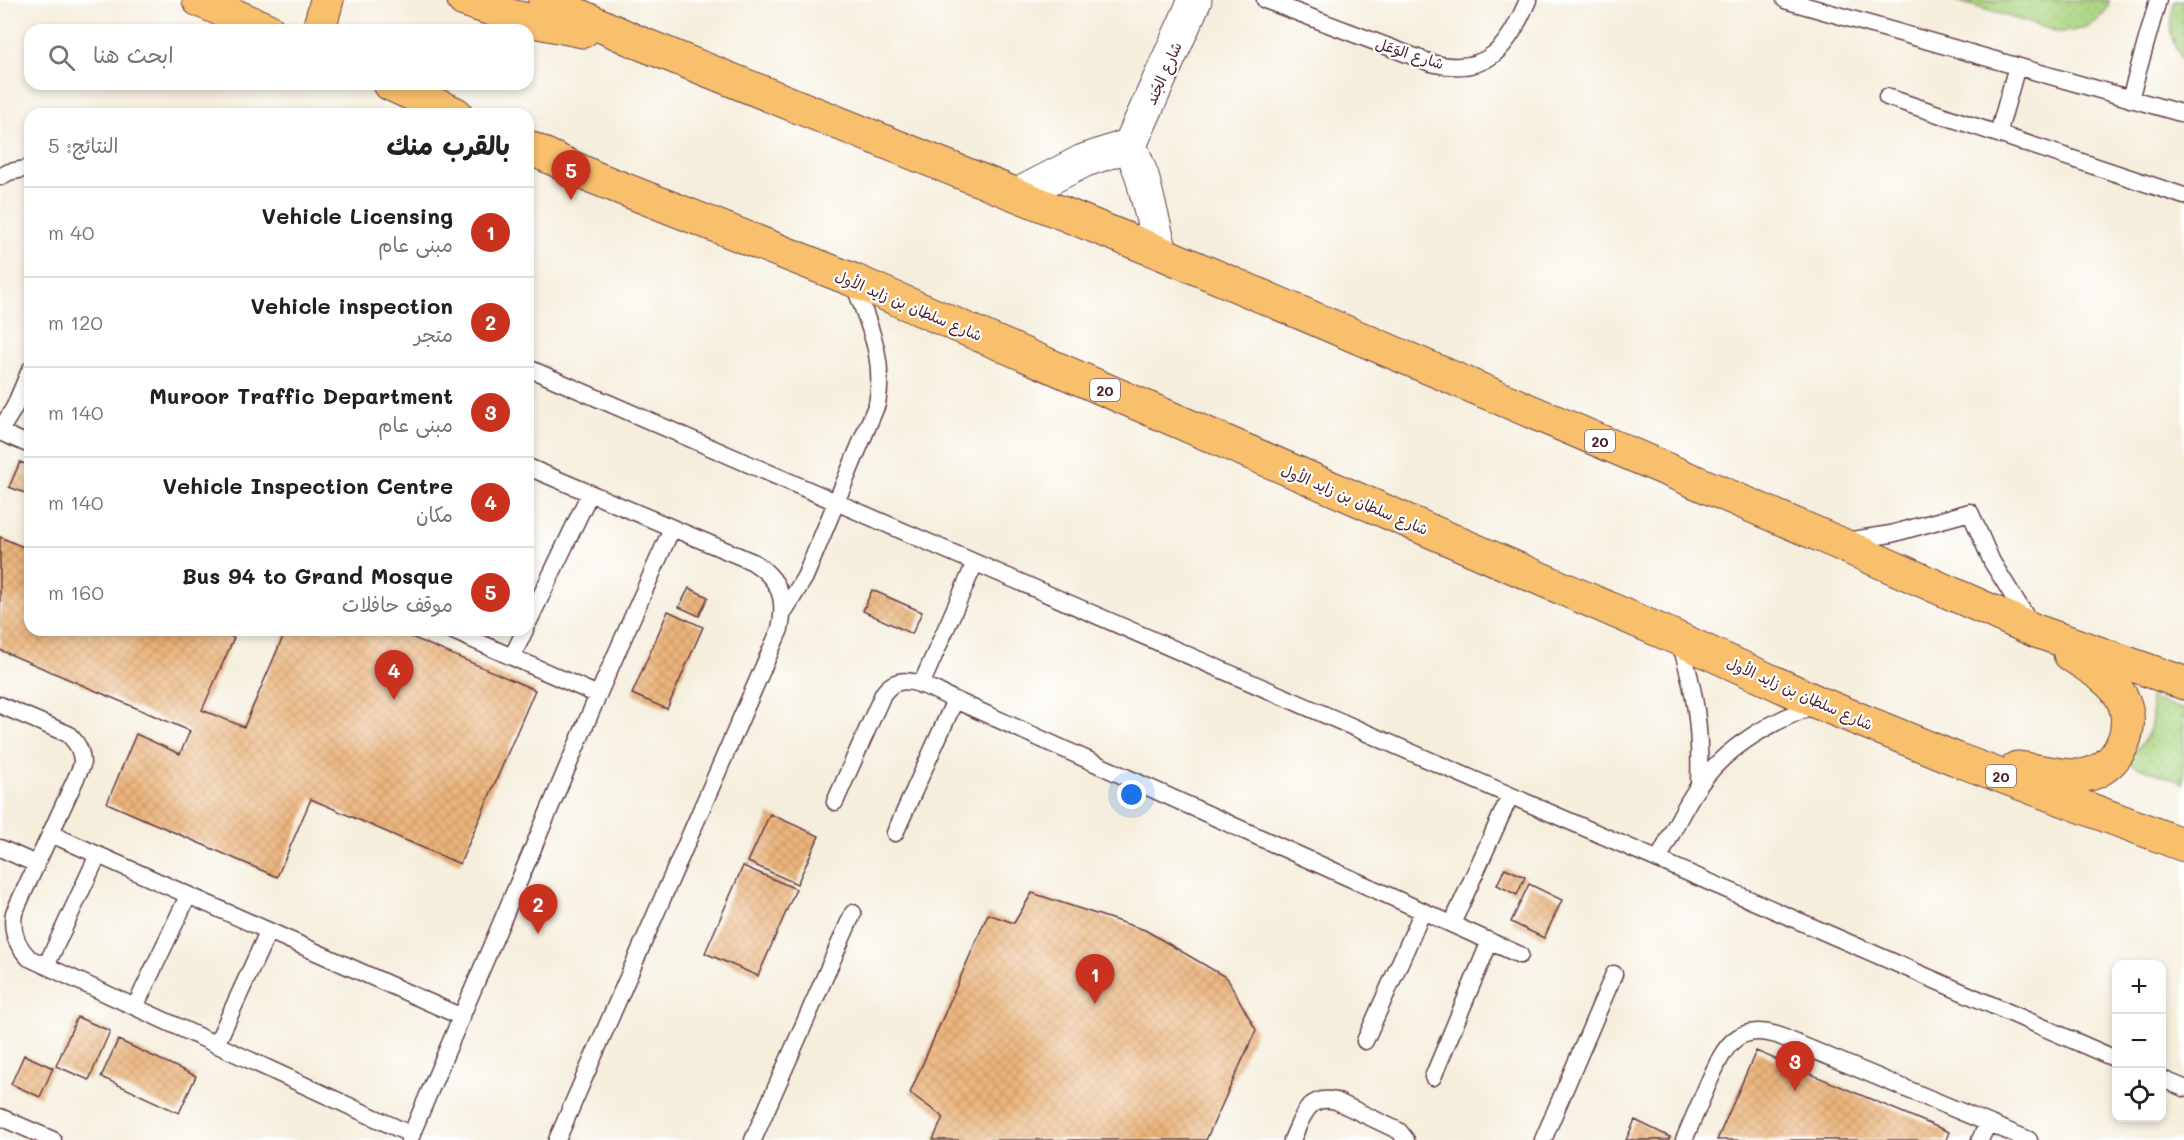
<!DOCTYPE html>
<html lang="ar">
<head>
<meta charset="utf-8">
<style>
	:root { --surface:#fff; --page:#f6f6f6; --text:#202124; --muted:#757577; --line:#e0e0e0; --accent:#c8321e }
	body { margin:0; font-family:Mali,"Playpen Sans Arabic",sans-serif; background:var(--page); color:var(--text); direction:rtl }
	.controls { position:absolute; right:18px; bottom:18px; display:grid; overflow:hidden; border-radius:12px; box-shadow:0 3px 9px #0003 }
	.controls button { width:54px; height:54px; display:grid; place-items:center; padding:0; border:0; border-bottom:2px solid var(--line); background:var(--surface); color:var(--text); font:30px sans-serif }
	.you { position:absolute; left:1132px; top:795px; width:21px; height:21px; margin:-15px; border:4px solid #fff; border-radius:50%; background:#1a73e8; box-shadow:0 0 0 9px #1a73e833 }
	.badge { display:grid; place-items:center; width:39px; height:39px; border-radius:50%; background:var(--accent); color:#fff; font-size:20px; font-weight:700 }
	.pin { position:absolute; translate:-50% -50px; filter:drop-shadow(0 2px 3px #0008) }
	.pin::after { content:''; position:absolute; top:32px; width:21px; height:18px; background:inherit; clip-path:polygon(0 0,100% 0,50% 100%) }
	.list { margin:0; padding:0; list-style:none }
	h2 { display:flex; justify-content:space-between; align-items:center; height:78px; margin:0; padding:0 24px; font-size:26px }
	h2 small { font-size:20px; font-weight:400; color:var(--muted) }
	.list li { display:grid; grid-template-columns:39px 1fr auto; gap:18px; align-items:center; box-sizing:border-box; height:90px; padding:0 24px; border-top:2px solid var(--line) }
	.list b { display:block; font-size:22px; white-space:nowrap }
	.list p { margin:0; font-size:20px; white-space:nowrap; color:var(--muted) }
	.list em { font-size:20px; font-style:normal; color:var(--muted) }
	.icon { flex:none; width:33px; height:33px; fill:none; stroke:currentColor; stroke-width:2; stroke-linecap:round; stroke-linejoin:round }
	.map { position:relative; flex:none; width:2184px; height:1140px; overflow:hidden; direction:ltr }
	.search { position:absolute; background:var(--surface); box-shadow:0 3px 9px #0003; left:24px; top:24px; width:510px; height:66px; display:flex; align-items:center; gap:15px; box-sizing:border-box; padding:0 21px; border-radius:18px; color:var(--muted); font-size:22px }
	.panel { position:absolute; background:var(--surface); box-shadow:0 3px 9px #0003; left:24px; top:108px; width:510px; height:528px; border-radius:18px; direction:rtl }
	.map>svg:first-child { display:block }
</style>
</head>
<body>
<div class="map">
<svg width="2184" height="1140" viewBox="0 0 2184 1140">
	<defs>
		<pattern id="grass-dots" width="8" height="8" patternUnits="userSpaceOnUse" patternTransform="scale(1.5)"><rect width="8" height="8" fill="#a9d480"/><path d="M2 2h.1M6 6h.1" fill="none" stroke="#93b66f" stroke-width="1.8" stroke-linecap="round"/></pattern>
		<pattern id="building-cross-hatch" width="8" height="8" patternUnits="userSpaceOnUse" patternTransform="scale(1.5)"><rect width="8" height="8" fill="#ebb47a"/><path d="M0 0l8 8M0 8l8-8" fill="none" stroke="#cb9a6a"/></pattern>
	</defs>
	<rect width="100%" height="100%" fill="#fff"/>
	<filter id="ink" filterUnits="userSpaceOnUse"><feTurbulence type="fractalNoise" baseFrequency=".0167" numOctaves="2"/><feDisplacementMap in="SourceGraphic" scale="12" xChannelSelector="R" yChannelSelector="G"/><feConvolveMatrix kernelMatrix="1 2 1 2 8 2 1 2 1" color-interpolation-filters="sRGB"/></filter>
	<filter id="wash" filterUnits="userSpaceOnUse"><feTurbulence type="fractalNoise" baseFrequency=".008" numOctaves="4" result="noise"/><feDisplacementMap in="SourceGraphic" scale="24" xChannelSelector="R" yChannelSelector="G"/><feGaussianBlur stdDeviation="1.35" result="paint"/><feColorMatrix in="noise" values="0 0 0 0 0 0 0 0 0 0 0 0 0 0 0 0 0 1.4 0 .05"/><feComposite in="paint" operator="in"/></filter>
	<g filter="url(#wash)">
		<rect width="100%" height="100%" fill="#f5eedc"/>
		<!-- grass -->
		<path fill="url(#grass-dots)" stroke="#7a7a56" stroke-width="1.5" d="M 1954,0 L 2109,0 C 2106,23 2079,32 2059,32 Z
			M 2175,0 L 2184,0 L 2184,62 C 2169,40 2167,26 2175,0 Z
			M 2150,698 L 2184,710 L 2184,783 L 2119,760 C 2146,747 2157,728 2150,698 Z"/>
		<g id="blocks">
			<!-- building -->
			<path fill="url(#building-cross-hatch)" d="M 20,462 L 30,466 L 30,495 L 9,487 Z
				M 0,537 L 30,550 L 30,630 L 216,630 L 234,638 L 202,710 L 244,727 L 286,630 L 395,630 L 535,690 L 460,864 L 311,799 L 277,877 L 107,803 L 136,734 L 180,754 L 190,731 L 0,650 Z
				M 689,588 L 708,597 L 699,616 L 679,607 Z
				M 872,590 L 922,612 L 912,634 L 863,611 Z
				M 668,611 L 703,627 L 667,709 L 632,694 Z
				M 770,814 L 819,836 L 797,884 L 748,862 Z
				M 743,866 L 796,889 L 758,976 L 705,953 Z
				M 1505,868 L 1525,877 L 1517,895 L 1497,885 Z
				M 1529,884 L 1562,900 L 1544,938 L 1511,922 Z
				M 1032,893 L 1145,930 L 1227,978 L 1256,1030 L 1206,1140 L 933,1140 L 943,1117 L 910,1093 L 988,914 L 1014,923 Z
				M 77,1017 L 110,1031 L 89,1080 L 56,1066 Z
				M 118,1040 L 196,1076 L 179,1113 L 101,1077 Z
				M 1756,1051 L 1949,1132 L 1946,1140 L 1717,1140 Z
				M 24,1055 L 53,1068 L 40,1097 L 11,1084 Z
				M 1635,1120 L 1670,1137 L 1668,1140 L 1626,1140 Z"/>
		</g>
	</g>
	<g filter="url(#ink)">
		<use href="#blocks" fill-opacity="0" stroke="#643e46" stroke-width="1.5"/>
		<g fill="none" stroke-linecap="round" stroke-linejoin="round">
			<defs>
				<path id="service" d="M 1265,0 L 1431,63 C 1488,77 1508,47 1528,0
					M 1785,0 L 2184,114
					M 1887,97 L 2184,196
					M 2130,99 L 2158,0
					M 1998,134 L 2017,66
					M 0,177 L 9,172 L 30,168
					M 528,368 L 2116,1059
					M 0,431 L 14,408 L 30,370
					M 0,432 L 30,445
					M 528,467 L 753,562 C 779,579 787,598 780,629 L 557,1140
					M 1846,541 L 1891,534 L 1970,512 L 1992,562 L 2030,623
					M 783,613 L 805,577 L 877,404 C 886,357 868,324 853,281
					M 528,623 L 590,493
					M 451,630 L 598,695
					M 1679,639 C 1696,693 1701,729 1699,785
					M 512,657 L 525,630
					M 921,685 L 975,563
					M 0,705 L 68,734 C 78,744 82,751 82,765 L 14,913 C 11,931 16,945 29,958 L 412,1135
					M 835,802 L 883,694 C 901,667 932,690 955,700 L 1520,955
					M 895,833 L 955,700
					M 51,834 L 462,1017
					M 0,848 L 36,864
					M 1658,860 C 1671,836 1682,809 1698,787 C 1726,745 1774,721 1819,703
					M 1452,924 L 1510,796
					M 46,966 L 98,855
					M 135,1007 L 188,896
					M 1365,1041 L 1423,911
					M 216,1045 L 268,932
					M 1433,1077 L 1490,941
					M 2162,1079 L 2184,1088
					M 0,1117 L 53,1140
					M 409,1140 L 598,695 L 672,528
					M 753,1140 L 853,913
					M 1292,1140 C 1302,1118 1307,1094 1336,1101 L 1399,1131 L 1406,1140
					M 1543,1140 L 1614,974
					M 1684,1140 C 1692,1121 1700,1103 1708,1084 C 1723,1051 1733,1022 1777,1035 L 2029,1140
					M 1980,1140 L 1988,1123"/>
				<path id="minor" d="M 1019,194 L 1083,161 L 1130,145
					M 1161,253 L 1142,176 L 1130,145 L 1195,0"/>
				<path id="primary" d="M 199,0 L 268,30
					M 464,0 L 514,17 L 583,31
					M 545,0 L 635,41 L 1161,253 L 1836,542 L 2036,631 L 2184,683
					M 323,30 L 321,22 L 327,0
					M 390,84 L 456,114
					M 528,147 L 593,177 L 853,280 L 1679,639 L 1819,703 L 1956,759 L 2184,845
					M 2017,768 C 2036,770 2057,776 2077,776 C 2114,776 2139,731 2122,698 C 2111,678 2088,667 2070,654"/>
			</defs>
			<!-- service casing -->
			<use href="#service" stroke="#643e46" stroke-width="19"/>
			<!-- minor casing -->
			<use href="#minor" stroke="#643e46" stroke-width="35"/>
			<!-- primary casing -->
			<use href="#primary" stroke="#643e46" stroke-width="35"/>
			<!-- service -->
			<use href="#service" stroke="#fff" stroke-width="16"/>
			<!-- minor -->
			<use href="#minor" stroke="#fff" stroke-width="33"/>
			<!-- primary -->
			<use href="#primary" stroke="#f8bf6c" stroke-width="33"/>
		</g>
	</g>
	<g text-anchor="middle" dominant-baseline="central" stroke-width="4.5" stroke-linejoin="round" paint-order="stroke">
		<!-- shield labels -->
		<g fill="#fff" stroke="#80626b" stroke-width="1.5">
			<rect x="1090" y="379" width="30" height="22" rx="4.5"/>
			<rect x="1585" y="430" width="30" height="22" rx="4.5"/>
			<rect x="1986" y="765" width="30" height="22" rx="4.5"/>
		</g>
		<g font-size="14" font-weight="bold" fill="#4a1f2b">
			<text x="1105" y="390">20</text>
			<text x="1600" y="441">20</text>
			<text x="2001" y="776">20</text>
		</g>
		<!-- street labels -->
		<g font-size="15" fill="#4a1f2b" stroke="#fff">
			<text transform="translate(1410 53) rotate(18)">شارع الوَعَل</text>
			<text transform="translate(1163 73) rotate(-66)">شارع الجُند</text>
			<text transform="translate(909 305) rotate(23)">شارع سلطان بن زايد الأول</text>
			<text transform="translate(1355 499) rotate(23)">شارع سلطان بن زايد الأول</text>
			<text transform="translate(1800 693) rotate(24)">شارع سلطان بن زايد الأول</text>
		</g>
	</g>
</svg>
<div class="controls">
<button>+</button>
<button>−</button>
<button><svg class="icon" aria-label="locate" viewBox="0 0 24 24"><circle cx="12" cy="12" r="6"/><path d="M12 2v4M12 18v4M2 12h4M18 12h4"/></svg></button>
</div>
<div class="you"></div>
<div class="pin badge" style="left:1095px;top:1004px">1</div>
<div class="pin badge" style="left:538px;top:934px">2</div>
<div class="pin badge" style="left:1795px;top:1091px">3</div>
<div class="pin badge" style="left:394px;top:700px">4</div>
<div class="pin badge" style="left:571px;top:200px">5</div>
<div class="search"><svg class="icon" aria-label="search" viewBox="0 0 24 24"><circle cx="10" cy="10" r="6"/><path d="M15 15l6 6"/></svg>ابحث هنا</div>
<section class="panel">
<h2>بالقرب منك<small>النتائج: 5</small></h2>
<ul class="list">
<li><span class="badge">1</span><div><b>Vehicle Licensing</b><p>مبنى عام</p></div><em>40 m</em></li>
<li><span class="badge">2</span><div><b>Vehicle inspection</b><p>متجر</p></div><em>120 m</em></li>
<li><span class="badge">3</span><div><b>Muroor Traffic Department</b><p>مبنى عام</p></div><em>140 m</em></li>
<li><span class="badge">4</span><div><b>Vehicle Inspection Centre</b><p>مكان</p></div><em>140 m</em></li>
<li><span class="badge">5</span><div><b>Bus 94 to Grand Mosque</b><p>موقف حافلات</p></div><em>160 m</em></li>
</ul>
</section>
</div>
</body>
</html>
